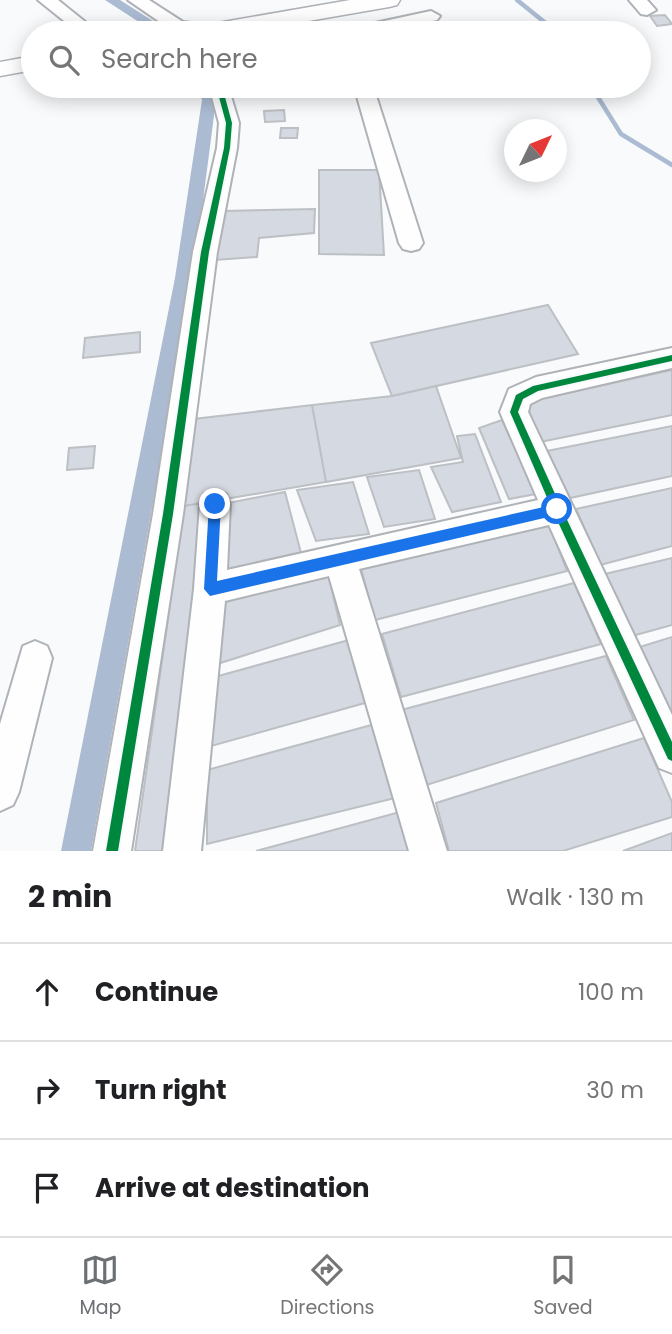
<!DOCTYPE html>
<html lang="en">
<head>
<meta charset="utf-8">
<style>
	:root { --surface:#fff; --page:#f2f2f2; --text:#202124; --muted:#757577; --line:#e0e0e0; --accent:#6c7074 }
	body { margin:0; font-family:Poppins,sans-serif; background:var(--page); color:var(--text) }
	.compass { position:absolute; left:504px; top:119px; width:63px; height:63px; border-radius:50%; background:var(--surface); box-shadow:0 4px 18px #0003; rotate:47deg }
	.stop { position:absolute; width:21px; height:21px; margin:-16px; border:5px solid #1a73e8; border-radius:50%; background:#fff }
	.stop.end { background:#1a73e8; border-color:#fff; box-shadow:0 2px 7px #0008 }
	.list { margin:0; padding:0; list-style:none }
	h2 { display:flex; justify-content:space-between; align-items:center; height:91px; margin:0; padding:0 28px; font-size:30px }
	h2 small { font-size:23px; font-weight:400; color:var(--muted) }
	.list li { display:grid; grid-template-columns:46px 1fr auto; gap:21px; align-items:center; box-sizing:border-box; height:98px; padding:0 28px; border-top:2px solid var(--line) }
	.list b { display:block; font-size:26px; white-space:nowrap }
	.list em { font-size:23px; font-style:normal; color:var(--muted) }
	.icon { flex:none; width:38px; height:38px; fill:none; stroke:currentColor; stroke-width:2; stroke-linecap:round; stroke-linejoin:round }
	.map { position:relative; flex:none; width:672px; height:851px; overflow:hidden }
	.search { position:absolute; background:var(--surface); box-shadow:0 4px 18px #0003; left:21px; right:21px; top:21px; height:77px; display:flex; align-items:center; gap:18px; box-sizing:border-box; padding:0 24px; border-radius:38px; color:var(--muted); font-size:26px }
	.sheet { height:385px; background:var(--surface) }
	nav { display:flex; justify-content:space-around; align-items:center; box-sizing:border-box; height:98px; border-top:2px solid var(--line); background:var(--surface); font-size:19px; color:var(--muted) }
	nav a { display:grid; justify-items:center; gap:4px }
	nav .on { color:var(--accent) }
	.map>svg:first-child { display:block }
</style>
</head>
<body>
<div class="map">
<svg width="672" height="851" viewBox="0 0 672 851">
	<rect width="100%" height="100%" fill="#f8fafc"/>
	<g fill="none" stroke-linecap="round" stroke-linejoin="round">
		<!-- stream -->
		<path stroke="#abbbd2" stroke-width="4.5" d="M 517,0 L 558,33
			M 591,86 L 621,134 L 672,165"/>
		<!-- canal -->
		<path fill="#abbbd2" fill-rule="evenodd" d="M 105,0 L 120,0 L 172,33 L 156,33 Z
			M 196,86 L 210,86 L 216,100 L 193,278 L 91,851 L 61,851 L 175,278 L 202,100 Z"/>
	</g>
	<!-- building -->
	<path fill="#d5dae2" stroke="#bcbfc3" stroke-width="2" d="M 665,15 L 672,24 L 657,26 L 650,16 Z
		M 465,29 L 467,33 L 423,32 Z
		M 284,110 L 285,121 L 265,122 L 264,111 Z
		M 281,128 L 298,128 L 297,138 L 280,138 Z
		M 319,170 L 379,170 L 384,255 L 319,254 Z
		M 315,209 L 314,233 L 259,238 L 257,257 L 215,260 L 222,211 Z
		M 548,305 L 578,354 L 392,396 L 371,343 Z
		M 140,332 L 140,352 L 83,358 L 85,338 Z
		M 672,370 L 672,415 L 540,442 L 526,402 Z
		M 436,386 L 461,458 L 326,482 L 312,405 L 392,396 Z
		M 312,405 L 326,482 L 184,506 L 194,419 Z
		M 502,420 L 536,494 L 509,499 L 479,428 Z
		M 672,426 L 672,476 L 570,498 L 547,451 Z
		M 475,434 L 501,502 L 452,512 L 431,467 L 463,462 L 457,436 Z
		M 95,446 L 93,468 L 67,470 L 69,448 Z
		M 419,470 L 435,519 L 384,527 L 367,477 Z
		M 353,482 L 369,534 L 316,541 L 297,490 Z
		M 672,488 L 672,546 L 600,565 L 576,509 Z
		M 285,492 L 301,553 L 222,571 L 228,503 Z
		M 202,503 L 167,851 L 135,851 L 184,506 Z
		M 547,519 L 567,571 L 375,620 L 360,565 Z
		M 672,558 L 672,625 L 632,636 L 601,575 Z
		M 328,573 L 340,625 L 214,665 L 218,597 Z
		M 574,583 L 601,644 L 401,697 L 382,634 Z
		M 672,637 L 672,714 L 668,715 L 640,647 Z
		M 349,640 L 365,703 L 204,748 L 211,678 Z
		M 606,656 L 634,720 L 420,787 L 401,710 Z
		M 375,724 L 395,798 L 207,844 L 207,770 Z
		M 644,738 L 672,802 L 672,817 L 563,851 L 449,851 L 436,803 Z
		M 400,812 L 410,851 L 256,851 Z
		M 672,833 L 672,851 L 623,851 Z"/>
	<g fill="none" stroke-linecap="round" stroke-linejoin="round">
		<defs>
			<path id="minor" d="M 38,0 L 58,0 L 99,33 L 79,33 Z
				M 128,0 L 149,0 L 183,22 L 200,24 L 205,33 L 173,31 Z
				M 629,0 L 647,0 L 656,10 L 647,15 L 641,14 Z
				M 431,11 L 440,16 L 437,20 L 376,33 L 344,33 L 347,29 Z
				M 209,86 L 228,86 L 239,123 L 237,148 L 217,252 L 183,514 L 131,851 L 93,851 L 153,514 L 193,252 L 217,148 L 219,123 Z
				M 354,86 L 373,86 L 423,243 L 419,249 L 411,251 L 403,249 L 399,243 Z
				M 672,348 L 672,368 L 542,398 L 530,404 L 528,412 L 672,715 L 672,773 L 659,768 L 549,525 L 359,569 L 447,851 L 409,851 L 329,576 L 225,601 L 201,851 L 163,851 L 194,589 L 200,504 L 204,494 L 215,491 L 226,494 L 230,504 L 227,570 L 538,500 L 500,412 L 509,389 L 536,377 Z
				M 35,641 L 47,646 L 52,658 L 19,792 L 13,805 L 0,811 L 0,724 L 23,646 Z"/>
			<path id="major" d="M 350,0 L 400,0 L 397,5 L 389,7 L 239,33 L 188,33 L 192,28 L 200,26 Z
				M 33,56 L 33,70 L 0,76 L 0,62 Z"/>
		</defs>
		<!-- minor casing -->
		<use href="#minor" stroke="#afb2b7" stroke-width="4"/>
		<!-- major casing -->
		<use href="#major" stroke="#afb2b7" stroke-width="3"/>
		<!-- minor -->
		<use href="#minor" fill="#fefeff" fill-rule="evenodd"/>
		<!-- major -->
		<use href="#major" fill="#fefeff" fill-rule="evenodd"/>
		<defs>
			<path id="cycleway" d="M 216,86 L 222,86 L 232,123 L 230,148 L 209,252 L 173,514 L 118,851 L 106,851 L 163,514 L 201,252 L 224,148 L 226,123 Z
				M 672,355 L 672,361 L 538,391 L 523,399 L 518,412 L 561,507 L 672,742 L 672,761 L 668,759 L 552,509 L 510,412 L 516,395 L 533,386 Z"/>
		</defs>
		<!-- cycleway casing -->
		<use href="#cycleway" stroke="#f7f9fd" stroke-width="4"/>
		<!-- cycleway -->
		<use href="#cycleway" fill="#00873e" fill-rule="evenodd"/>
	</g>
	<!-- route -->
	<path fill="#1a73e8" d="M 215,499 L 221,504 L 217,581 L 557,504 L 563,509 L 557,515 L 210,596 L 204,589 L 209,504 Z"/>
</svg>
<svg class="compass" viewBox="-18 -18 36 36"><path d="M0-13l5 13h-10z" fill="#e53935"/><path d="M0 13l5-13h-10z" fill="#757577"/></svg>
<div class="stop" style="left:557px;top:509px"></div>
<div class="stop end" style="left:215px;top:504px"></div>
<div class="search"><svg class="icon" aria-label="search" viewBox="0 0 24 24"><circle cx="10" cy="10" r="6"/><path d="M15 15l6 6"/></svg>Search here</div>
</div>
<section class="sheet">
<h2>2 min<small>Walk · 130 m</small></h2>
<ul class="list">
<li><svg class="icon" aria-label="ahead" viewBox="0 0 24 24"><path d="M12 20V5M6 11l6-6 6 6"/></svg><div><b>Continue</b></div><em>100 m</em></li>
<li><svg class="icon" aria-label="right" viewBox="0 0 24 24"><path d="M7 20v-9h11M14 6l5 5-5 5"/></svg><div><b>Turn right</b></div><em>30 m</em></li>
<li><svg class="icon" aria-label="arrive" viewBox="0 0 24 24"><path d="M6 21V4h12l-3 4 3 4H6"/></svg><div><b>Arrive at destination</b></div></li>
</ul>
</section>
<nav>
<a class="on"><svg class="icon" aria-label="map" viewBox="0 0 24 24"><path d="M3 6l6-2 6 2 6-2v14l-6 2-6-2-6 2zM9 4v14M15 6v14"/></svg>Map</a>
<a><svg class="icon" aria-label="directions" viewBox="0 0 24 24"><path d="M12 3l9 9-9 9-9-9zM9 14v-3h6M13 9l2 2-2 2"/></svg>Directions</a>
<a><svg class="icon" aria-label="saved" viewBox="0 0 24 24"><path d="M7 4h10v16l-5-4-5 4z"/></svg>Saved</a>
</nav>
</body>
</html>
